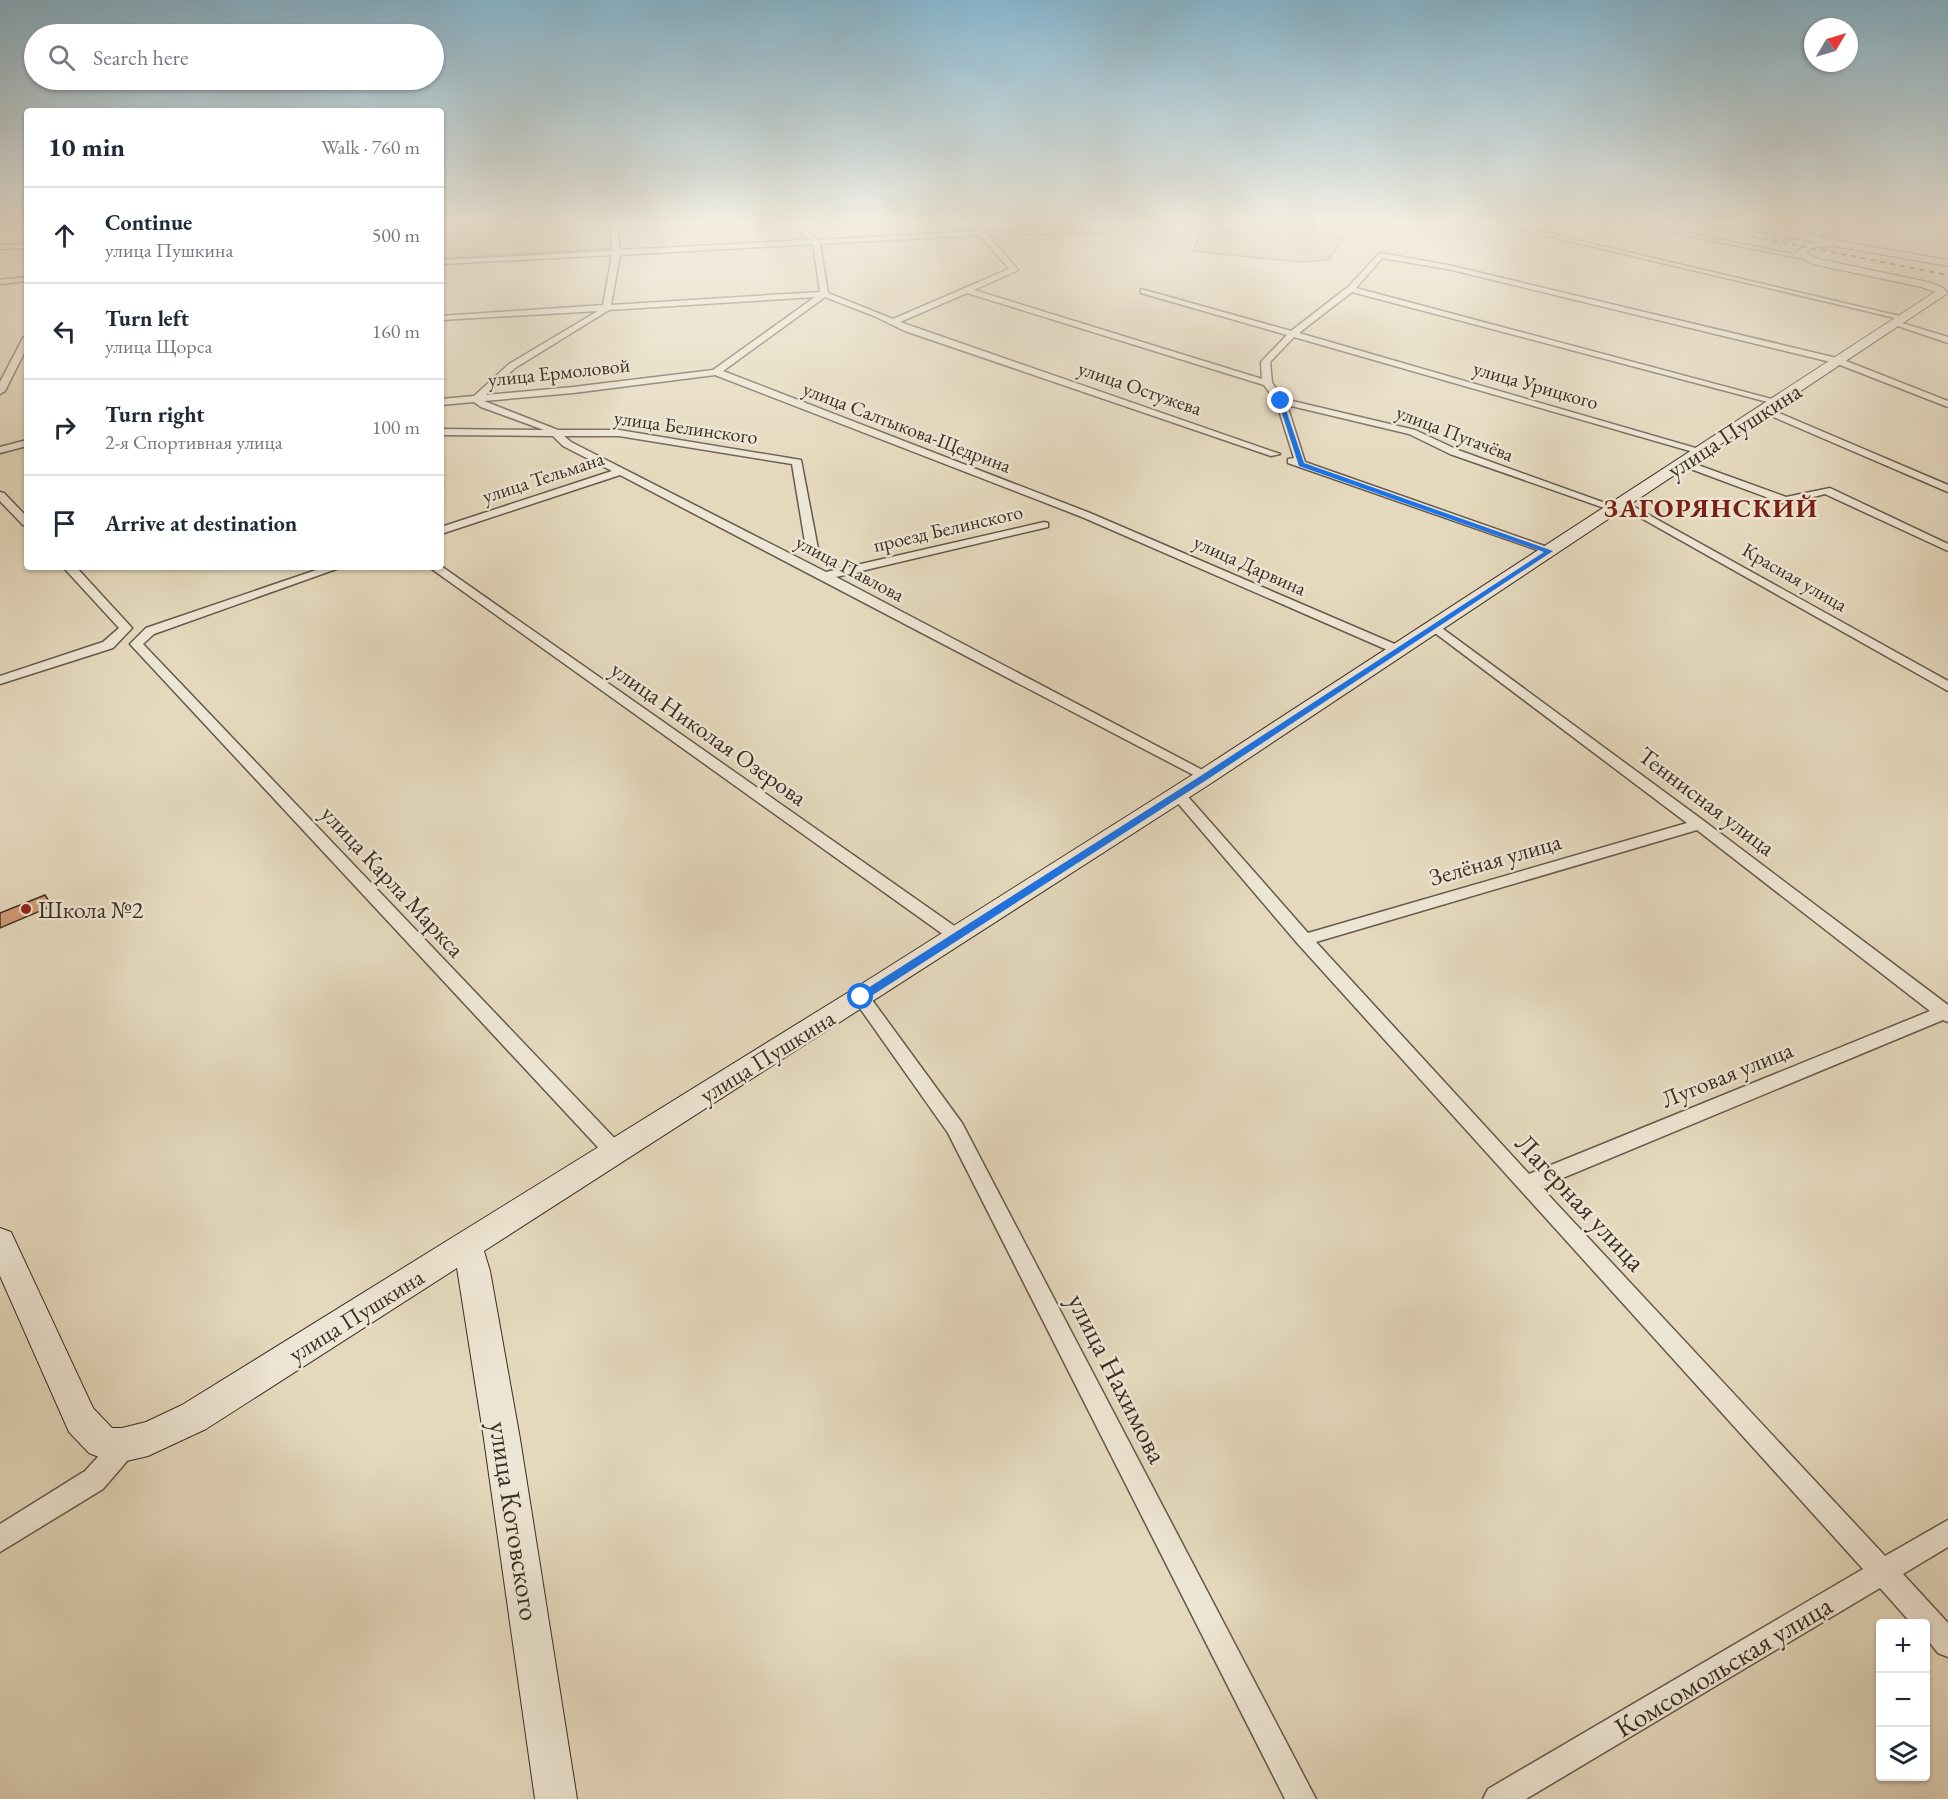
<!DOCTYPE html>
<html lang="en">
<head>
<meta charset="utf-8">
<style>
	:root { --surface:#fff; --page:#f6f6f7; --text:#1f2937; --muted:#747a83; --line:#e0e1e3 }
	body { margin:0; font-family:"EB Garamond",serif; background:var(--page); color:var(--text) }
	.controls { position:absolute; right:18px; bottom:18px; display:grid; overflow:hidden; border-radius:6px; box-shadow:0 2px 4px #0004 }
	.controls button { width:54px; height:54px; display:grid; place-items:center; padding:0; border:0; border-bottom:2px solid var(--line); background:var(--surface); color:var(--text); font:30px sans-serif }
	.compass { position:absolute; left:1804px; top:18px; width:54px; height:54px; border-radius:50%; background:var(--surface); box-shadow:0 2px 4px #0004; rotate:52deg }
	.stop { position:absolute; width:18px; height:18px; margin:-14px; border:4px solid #1a73e8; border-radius:50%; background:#fff }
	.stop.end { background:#1a73e8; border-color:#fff; box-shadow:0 2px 6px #0008 }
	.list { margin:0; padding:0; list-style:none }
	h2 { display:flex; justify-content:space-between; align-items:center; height:78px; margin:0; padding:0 24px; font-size:26px }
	h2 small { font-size:20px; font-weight:400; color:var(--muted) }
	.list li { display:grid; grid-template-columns:39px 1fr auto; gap:18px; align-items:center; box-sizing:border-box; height:96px; padding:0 24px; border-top:2px solid var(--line) }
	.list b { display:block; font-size:22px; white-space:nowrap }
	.list p { margin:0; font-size:20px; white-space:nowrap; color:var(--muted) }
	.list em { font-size:20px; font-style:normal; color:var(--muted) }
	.icon { flex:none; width:33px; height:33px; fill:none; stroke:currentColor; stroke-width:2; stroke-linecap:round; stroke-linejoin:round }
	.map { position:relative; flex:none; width:1948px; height:1799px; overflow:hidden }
	.search { position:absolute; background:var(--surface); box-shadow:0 2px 4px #0004; left:24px; top:24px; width:420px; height:66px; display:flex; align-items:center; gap:15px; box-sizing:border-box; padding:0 21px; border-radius:33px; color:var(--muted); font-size:22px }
	.panel { position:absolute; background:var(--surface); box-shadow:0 2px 4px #0004; left:24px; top:108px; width:420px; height:462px; border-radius:6px }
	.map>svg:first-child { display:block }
</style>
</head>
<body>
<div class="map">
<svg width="1948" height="1799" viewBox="0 0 1948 1799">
	<rect width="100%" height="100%" fill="#e5d9bd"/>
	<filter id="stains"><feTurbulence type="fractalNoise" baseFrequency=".00333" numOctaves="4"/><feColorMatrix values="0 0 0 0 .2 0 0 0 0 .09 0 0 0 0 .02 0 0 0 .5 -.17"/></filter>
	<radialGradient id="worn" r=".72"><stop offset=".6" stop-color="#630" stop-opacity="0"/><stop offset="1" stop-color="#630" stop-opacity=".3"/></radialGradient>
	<!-- green -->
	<path fill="#bdbc8c" stroke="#7c7558" stroke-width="1.5" d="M 441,223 L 606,223 L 608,226 L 613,248 L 441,259 Z
		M 1249,223 L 1335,223 L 1343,239 L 1329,260 L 1299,262 L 1193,251 L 1201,233 L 1227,230 Z"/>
	<!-- building -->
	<path fill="#d39c75" stroke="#3c2e25" stroke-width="1.5" d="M 45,895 L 52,906 L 0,928 L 0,913 Z"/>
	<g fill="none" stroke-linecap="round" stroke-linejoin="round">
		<defs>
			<path id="street" d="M 607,223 L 614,223 L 615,226 L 643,223 L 617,229 L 620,250 L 809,240 L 789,223 L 796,223 L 818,240 L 977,231 L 974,228 L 978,226 L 984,231 L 1099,229 L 1124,223 L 1119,229 L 1099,233 L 988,235 L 1018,270 L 974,290 L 1262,379 L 1261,362 L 1287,335 L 1141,293 L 1141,289 L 1291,331 L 1348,287 L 1380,253 L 1448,265 L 1841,359 L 1948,401 L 1948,407 L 1835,363 L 1448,269 L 1382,258 L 1356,288 L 1783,402 L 1775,404 L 1352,292 L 1299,333 L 1706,451 L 1697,453 L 1294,337 L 1270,362 L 1272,383 L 1284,399 L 1415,430 L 1458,450 L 1619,508 L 1614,511 L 1610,510 L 1450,454 L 1409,434 L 1287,405 L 1305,462 L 1553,549 L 1553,553 L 1549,554 L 1288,463 L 1288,459 L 1294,458 L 1276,401 L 1264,385 L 967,293 L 900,322 L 1280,454 L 1271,456 L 905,331 L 874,316 L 825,297 L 723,371 L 1090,513 L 1404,648 L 1405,651 L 1404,654 L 1399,655 L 1082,517 L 715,375 L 573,393 L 484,401 L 558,430 L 619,430 L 801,460 L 819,554 L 813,557 L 807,554 L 792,464 L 619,436 L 564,436 L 571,442 L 826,572 L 1044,522 L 1048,523 L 1048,527 L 836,577 L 1210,774 L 1212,777 L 1205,781 L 620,475 L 441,534 L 441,527 L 612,471 L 563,446 L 553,436 L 441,435 L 441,429 L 544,430 L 481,407 L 474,402 L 441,405 L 441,399 L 474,396 L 509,364 L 598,311 L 441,320 L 441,316 L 603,305 L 612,255 L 441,264 L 441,260 L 613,251 L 611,231 ZM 980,235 L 1009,269 L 893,319 L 828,293 L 820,244 ZM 813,244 L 820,292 L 611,305 L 620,255 ZM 815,297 L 713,370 L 573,387 L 486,395 L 515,368 L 609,310 Z
				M 1492,223 L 1504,223 L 1908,318 L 1904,320 Z
				M 1623,223 L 1637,223 L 1808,257 L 1804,259 Z
				M 1713,223 L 1729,223 L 1769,231 L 1765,233 Z
				M 1753,223 L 1763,223 L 1808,236 L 1834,223 L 1843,223 L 1816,237 L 1836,241 L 1833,245 L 1784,236 Z
				M 27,244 L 27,248 L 0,249 L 0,245 Z
				M 27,277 L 27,281 L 0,284 L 0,280 Z
				M 1895,321 L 1948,337 L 1948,343 L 1895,325 Z
				M 27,335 L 27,347 L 5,391 L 0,394 L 0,382 L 23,338 Z
				M 1765,407 L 1948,485 L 1948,492 L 1762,412 L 1760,410 Z
				M 27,440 L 27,446 L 0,453 L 0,447 Z
				M 1684,460 L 1786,497 L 1830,488 L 1948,544 L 1948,551 L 1825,494 L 1785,504 L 1680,465 L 1679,463 Z
				M 0,492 L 4,493 L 27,517 L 27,526 L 23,525 L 0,501 Z
				M 1622,500 L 1948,681 L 1948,691 L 1618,505 L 1617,503 Z
				M 441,566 L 963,932 L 966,936 L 963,940 L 951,940 L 429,567 Z
				M 63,567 L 76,567 L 132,628 L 113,648 L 0,684 L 0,676 L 103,642 L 119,628 Z
				M 325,567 L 342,567 L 154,634 L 143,644 L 621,1145 L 624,1151 L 621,1157 L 614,1159 L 607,1157 L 130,644 L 146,628 Z
				M 1435,623 L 1704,821 L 1948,1005 L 1948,1022 L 1943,1020 L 1541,1187 L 1885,1556 L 1948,1520 L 1948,1547 L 1903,1574 L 1948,1623 L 1948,1657 L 1938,1653 L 1926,1638 L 1926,1624 L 1912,1624 L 1880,1588 L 1526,1799 L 1483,1799 L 1488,1789 L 1863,1569 L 1298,944 L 1170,794 L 1173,791 L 1183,791 L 1308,933 L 1687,823 L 1431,630 L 1429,627 L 1431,624 ZM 1697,830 L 1930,1011 L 1529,1174 L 1316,942 Z
				M 861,991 L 867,993 L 962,1123 L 1316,1799 L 1285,1799 L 948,1133 L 852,997 L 855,993 Z
				M 124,1434 L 133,1438 L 136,1446 L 133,1454 L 103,1489 L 0,1552 L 0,1524 L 85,1471 L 115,1438 Z"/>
			<path id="secondary" d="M 1833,240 L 1948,260 L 1948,266 L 1833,246 L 1816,247 L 1806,253 L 1819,259 L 1928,282 L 1942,287 L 1948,293 L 1213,782 L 484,1251 L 490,1271 L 520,1439 L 577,1799 L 535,1799 L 484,1439 L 457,1268 L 206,1429 L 148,1456 L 122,1462 L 111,1462 L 89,1453 L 69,1432 L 0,1276 L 0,1228 L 11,1232 L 93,1408 L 112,1428 L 122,1428 L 146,1422 L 182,1405 L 852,990 L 1197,772 L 1935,292 L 1921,287 L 1812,264 L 1795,254 L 1806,243 Z"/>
		</defs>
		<!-- street casing -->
		<use href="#street" stroke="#66594b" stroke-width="3"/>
		<!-- secondary casing -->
		<use href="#secondary" stroke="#3c2e25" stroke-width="2"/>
		<!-- street -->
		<use href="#street" fill="#eee6d4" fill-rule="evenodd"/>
		<!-- secondary -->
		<use href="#secondary" fill="#eee6d4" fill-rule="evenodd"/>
		<!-- rail -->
		<path stroke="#3c2e25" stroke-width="2" stroke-dasharray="5 5" stroke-linecap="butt" d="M 1684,223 L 1948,275"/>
	</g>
	<!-- sky -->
	<linearGradient id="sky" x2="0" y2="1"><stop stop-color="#87b7d0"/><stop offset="0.47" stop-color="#f3eee1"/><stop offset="1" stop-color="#f3eee1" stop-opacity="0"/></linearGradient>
	<rect width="1948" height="475" fill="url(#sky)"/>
	<!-- route -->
	<path fill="#1a73e8" d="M 1281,399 L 1283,401 L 1304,463 L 1553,551 L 1208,779 L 865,1000 L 857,1000 L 857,995 L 1202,775 L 1544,552 L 1299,466 L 1278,401 Z"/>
	<!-- markers -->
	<circle fill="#8f2418" stroke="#eee6d4" stroke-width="2" cx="26" cy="909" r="6"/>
	<g text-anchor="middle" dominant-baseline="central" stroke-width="5" stroke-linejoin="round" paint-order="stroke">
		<!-- far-street labels -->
		<g font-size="20" fill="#3c2e25" stroke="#eee6d4">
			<text transform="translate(559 372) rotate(-6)">улица Ермоловой</text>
			<text transform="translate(1536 385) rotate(16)">улица Урицкого</text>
			<text transform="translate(1140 388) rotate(19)">улица Остужева</text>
			<text transform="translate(686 427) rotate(8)">улица Белинского</text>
			<text transform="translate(907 427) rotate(21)">улица Салтыкова-Щедрина</text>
			<text transform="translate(1455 433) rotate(21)">улица Пугачёва</text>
			<text transform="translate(543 477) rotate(-18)">улица Тельмана</text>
			<text transform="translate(948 528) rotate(-13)">проезд Белинского</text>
			<text transform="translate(1250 565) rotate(24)">улица Дарвина</text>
			<text transform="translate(850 568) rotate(28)">улица Павлова</text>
			<text transform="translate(1795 577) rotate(30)">Красная улица</text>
		</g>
		<!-- street labels -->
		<g font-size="24" fill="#3c2e25" stroke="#eee6d4">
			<text transform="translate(1734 430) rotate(-33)">улица Пушкина</text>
			<text transform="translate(709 733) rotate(35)">улица Николая Озерова</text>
			<text transform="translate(1707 801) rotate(37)">Теннисная улица</text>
			<text transform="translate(1495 859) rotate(-16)">Зелёная улица</text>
			<text transform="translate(393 881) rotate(47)">улица Карла Маркса</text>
			<text transform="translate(767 1056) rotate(-32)">улица Пушкина</text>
			<text transform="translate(1727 1074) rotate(-22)">Луговая улица</text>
			<text transform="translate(356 1315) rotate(-32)">улица Пушкина</text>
		</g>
		<!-- poi labels -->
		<g font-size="24" fill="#3c2e25" stroke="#eee6d4" text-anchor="start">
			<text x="38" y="909">Школа №2</text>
		</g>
		<!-- far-district labels -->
		<g font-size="26" font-weight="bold" letter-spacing="1.5" fill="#7a1f14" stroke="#eee6d4">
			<text x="1711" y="508">ЗАГОРЯНСКИЙ</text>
		</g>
		<!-- near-street labels -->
		<g font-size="28" fill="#3c2e25" stroke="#eee6d4">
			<text transform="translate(1581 1202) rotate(47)">Лагерная улица</text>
			<text transform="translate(1118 1378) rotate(63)">улица Нахимова</text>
			<text transform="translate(515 1521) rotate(81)">улица Котовского</text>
			<text transform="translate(1723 1666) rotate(-31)">Комсомольская улица</text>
		</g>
	</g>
	<rect width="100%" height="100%" filter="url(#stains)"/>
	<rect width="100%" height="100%" fill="url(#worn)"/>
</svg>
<div class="controls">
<button>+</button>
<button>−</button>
<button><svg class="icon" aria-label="layers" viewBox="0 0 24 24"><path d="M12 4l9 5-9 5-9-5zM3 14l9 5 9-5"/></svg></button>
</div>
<svg class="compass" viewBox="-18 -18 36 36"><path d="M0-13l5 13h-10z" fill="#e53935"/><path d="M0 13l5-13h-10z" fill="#747a83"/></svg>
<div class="stop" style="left:861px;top:997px"></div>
<div class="stop end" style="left:1281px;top:401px"></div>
<div class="search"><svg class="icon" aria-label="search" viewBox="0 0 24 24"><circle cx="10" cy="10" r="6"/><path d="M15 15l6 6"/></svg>Search here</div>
<section class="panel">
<h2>10 min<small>Walk · 760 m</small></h2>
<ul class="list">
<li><svg class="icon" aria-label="ahead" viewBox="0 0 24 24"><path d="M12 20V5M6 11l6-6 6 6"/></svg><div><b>Continue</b><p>улица Пушкина</p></div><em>500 m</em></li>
<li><svg class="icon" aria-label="left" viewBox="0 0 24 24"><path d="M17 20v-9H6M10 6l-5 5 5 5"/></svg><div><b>Turn left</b><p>улица Щорса</p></div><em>160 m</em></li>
<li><svg class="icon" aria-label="right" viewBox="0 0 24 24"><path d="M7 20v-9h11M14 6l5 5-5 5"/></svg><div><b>Turn right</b><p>2-я Спортивная улица</p></div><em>100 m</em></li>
<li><svg class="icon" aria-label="arrive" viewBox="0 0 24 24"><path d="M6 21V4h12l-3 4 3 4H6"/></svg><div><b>Arrive at destination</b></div></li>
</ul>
</section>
</div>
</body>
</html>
